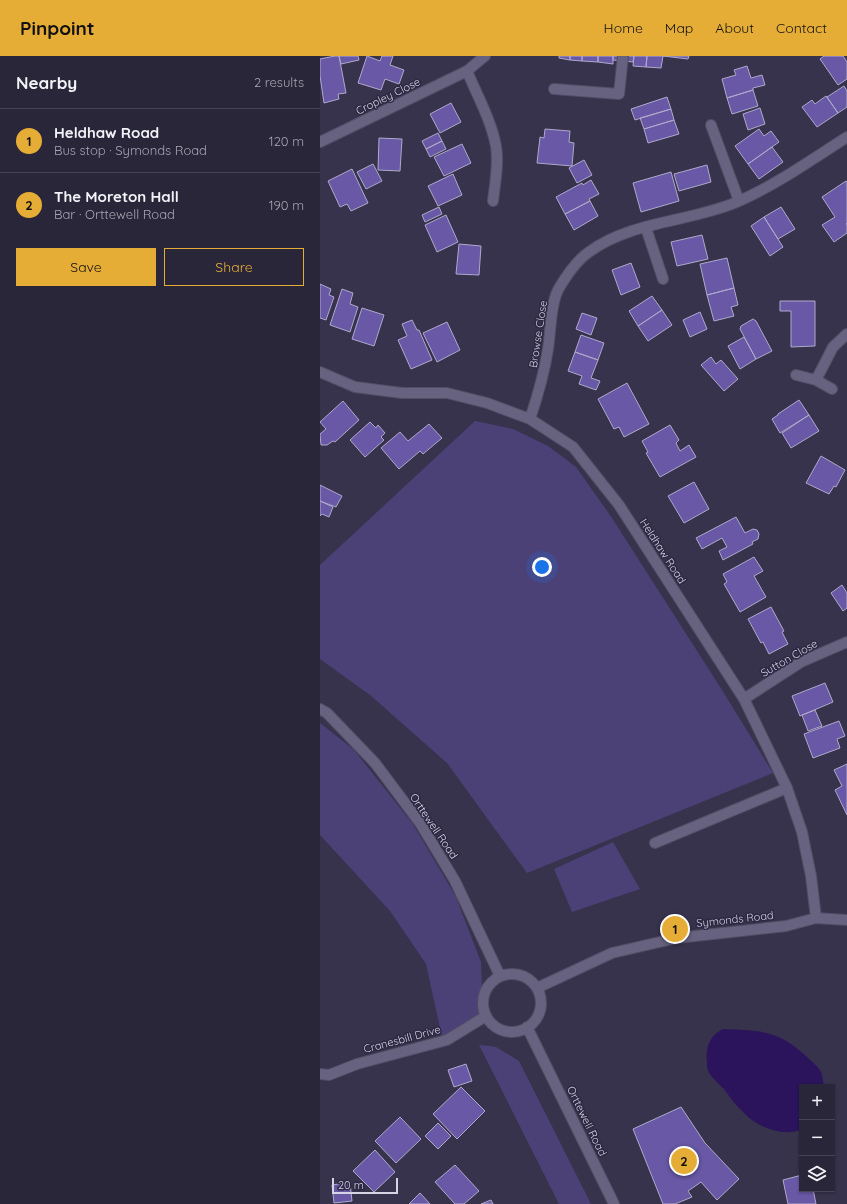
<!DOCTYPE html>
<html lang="en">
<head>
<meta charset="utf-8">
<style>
	:root { --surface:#29263a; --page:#353245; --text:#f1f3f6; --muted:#a5a5af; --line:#454354; --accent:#e6ad36 }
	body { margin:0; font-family:Quicksand,sans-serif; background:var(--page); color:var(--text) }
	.controls { position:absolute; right:12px; bottom:12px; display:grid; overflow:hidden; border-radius:0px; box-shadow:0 1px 3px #0004 }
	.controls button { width:36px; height:36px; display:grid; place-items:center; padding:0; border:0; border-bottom:1px solid var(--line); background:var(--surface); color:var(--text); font:20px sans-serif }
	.scale { position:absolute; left:12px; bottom:10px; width:66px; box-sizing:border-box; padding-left:4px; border:2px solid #d5d3e4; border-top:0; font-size:11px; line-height:14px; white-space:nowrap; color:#d5d3e4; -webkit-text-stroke:3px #2d2843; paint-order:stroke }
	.you { position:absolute; left:222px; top:511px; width:14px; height:14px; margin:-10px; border:3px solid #fff; border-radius:50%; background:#1a73e8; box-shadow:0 0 0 6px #1a73e833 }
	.badge { display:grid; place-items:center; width:26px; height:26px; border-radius:50%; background:var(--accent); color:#111; font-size:13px; font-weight:700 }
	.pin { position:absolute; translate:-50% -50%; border:2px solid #fff; box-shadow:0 1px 4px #0006 }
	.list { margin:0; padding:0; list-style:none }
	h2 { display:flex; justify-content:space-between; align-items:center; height:52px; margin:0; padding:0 16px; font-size:17px }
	h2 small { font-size:13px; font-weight:400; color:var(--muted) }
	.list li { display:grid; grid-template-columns:26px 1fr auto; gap:12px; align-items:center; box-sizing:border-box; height:64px; padding:0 16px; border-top:1px solid var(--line) }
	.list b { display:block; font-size:15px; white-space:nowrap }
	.list p { margin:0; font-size:13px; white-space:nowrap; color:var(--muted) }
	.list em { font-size:13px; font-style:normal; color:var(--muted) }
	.actions { display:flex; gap:8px; padding:12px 16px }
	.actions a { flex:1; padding:9px 0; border:1px solid var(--accent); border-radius:0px; text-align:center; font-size:14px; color:var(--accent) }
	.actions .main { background:var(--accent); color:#111 }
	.icon { flex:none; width:22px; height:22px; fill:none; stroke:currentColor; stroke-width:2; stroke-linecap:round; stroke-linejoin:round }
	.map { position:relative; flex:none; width:527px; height:1148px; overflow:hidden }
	header { display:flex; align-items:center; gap:24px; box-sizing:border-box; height:56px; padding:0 20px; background:var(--accent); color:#111 }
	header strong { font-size:19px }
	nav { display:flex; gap:22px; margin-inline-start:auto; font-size:14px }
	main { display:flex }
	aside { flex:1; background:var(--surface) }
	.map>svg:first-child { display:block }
</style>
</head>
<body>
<header>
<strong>Pinpoint</strong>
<nav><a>Home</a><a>Map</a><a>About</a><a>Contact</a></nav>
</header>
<main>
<aside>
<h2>Nearby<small>2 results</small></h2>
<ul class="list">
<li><span class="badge">1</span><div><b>Heldhaw Road</b><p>Bus stop · Symonds Road</p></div><em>120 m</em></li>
<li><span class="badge">2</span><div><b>The Moreton Hall</b><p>Bar · Orttewell Road</p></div><em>190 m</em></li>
</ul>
<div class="actions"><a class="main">Save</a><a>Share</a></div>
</aside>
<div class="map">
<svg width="527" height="1148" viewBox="0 0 527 1148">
	<rect width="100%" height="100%" fill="#37334d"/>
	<!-- green -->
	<path fill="#4c4177" d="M 155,365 L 193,373 L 228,390 L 256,411 L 292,462 L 402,634 L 453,717 L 207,817 L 127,707 L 50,639 L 0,603 L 0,509 Z
		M 0,667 L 34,694 L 93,768 L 136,841 L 161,906 L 162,933 L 168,956 L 122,981 L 106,908 L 70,855 L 0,779 Z
		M 293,786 L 320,833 L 252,856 L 234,813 Z
		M 159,989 L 170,990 L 176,991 L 199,1005 L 271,1148 L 239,1148 Z"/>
	<!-- water -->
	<path fill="#2b145c" d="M 403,973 C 441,975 457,973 486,1000 C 499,1013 502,1011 504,1031 L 482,1031 L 482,1073 C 464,1082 437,1071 424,1057 C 416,1050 410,1041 404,1033 C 399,1028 391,1021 388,1015 C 387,1012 387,1008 387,1006 C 385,992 390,979 403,973 Z"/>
	<!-- building -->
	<path fill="#6858a5" stroke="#aeaacb" d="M 15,0 L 19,0 L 26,37 L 18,38 L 19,43 L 4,47 L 0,20 L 0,3 Z
		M 19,0 L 38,0 L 39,4 L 21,8 Z
		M 47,0 L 60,5 L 62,0 L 73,0 L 70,9 L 84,14 L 79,28 L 65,23 L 61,34 L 38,27 Z
		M 239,0 L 250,0 L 250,4 L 239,2 Z
		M 250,0 L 262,0 L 262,5 L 250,4 Z
		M 262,0 L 278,0 L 278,6 L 262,5 Z
		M 278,0 L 293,0 L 293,8 L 278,6 Z
		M 293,0 L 314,0 L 313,6 L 293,4 Z
		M 314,0 L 327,0 L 326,11 L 313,10 Z
		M 327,0 L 343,0 L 341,12 L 326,11 Z
		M 343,0 L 369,0 L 368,3 Z
		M 504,0 L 523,0 L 527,6 L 527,23 L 518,29 L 500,3 Z
		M 427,10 L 431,22 L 442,19 L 445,29 L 433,32 L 433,34 L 407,42 L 402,23 L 416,19 L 414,14 Z
		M 524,30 L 527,35 L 527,51 L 518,57 L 507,41 Z
		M 433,34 L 438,50 L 412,58 L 407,42 Z
		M 506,40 L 518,57 L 497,71 L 482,51 L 492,44 L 495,48 Z
		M 347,41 L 351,53 L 315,64 L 311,53 Z
		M 131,47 L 141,66 L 120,77 L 110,58 Z
		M 440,52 L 445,68 L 428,74 L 423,58 Z
		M 351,53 L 354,64 L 324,73 L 320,62 Z
		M 354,64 L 359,78 L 328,87 L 324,73 Z
		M 225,73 L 250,75 L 249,86 L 254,87 L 252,110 L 217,107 L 220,81 L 224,82 Z
		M 439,73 L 444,80 L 451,75 L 459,86 L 428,108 L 415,90 Z
		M 118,77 L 122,85 L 106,93 L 102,85 Z
		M 59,82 L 82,83 L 80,115 L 58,114 Z
		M 122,85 L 126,93 L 110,101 L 106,93 Z
		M 142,88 L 151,107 L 124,120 L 114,101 Z
		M 452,91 L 463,106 L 439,123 L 428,108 Z
		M 264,104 L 272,119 L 257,127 L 249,112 Z
		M 53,108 L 62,125 L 46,133 L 37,116 Z
		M 387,109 L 391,126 L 359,135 L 354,118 Z
		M 32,113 L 48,147 L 31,155 L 27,148 L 20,151 L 8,125 Z
		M 351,116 L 359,145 L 321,156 L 313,127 Z
		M 133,118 L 142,139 L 118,150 L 108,130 Z
		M 271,124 L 279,138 L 269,143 L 270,145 L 245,158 L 236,141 L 262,127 L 263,129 Z
		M 526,125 L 527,127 L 527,167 L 526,168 L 527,170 L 527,177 L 514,186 L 502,169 L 515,161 L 502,141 Z
		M 270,145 L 278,160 L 254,174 L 245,158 Z
		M 119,151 L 122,158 L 105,166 L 102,159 Z
		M 461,151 L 475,173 L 458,183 L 444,161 Z
		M 126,159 L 138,186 L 117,196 L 105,169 Z
		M 444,161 L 463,191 L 450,200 L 431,170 Z
		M 382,179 L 388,203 L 357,210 L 351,186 Z
		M 139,188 L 161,190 L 159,219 L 136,218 Z
		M 407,202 L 414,232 L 387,239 L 380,208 Z
		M 311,207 L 320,231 L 301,239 L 292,214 Z
		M 0,228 L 11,233 L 9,239 L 14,241 L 6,264 L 0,262 Z
		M 414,232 L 418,249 L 411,251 L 414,260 L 394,265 L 387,239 Z
		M 22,233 L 33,237 L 30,248 L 38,251 L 30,276 L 10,269 Z
		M 332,240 L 342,254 L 318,270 L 309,255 Z
		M 460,245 L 495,245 L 495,290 L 471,291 L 471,255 L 460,255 Z
		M 42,252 L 64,259 L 54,290 L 32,283 Z
		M 342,254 L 352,269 L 328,285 L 318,270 Z
		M 380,256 L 387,273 L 370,281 L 363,264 Z
		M 262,257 L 277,262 L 271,279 L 256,273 Z
		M 433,263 L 436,265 L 452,295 L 436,303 L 420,273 L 421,270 Z
		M 92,264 L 97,274 L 99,274 L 112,304 L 91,313 L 78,284 L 87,280 L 82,268 Z
		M 127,266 L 140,294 L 117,306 L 103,277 Z
		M 261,279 L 284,287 L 278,304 L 255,296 Z
		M 424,281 L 436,303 L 420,313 L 408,290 Z
		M 255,296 L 278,304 L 271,322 L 280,325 L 276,334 L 259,328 L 262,320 L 248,315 Z
		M 391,301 L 396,308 L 401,304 L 418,323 L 404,335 L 381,309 Z
		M 307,327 L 329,368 L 304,381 L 299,371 L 294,373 L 278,343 Z
		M 479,344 L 489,359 L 460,377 L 452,363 L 458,359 L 458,358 Z
		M 23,345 L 39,364 L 15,386 L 13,385 L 7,389 L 1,389 L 0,378 L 6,373 L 0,366 Z
		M 489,359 L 499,375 L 471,392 L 462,377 Z
		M 50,366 L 56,372 L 58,369 L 65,377 L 61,381 L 64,384 L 45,401 L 30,384 Z
		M 109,368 L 122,382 L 103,398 L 100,395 L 79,413 L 61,392 L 80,376 L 88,385 Z
		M 350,369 L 359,384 L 356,387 L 360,395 L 369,389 L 376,401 L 340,421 L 326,397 L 328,396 L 322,385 Z
		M 501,400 L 525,414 L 516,431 L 514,430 L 509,438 L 486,427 Z
		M 374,426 L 389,453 L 364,467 L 348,440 Z
		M 0,429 L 22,440 L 16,451 L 0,445 Z
		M 0,445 L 13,451 L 9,461 L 2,458 L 0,460 Z
		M 416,461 L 425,477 L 433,473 L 437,474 L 439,478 L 438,483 L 432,486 L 433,488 L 403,504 L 399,495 L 407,491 L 402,482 L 382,493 L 376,482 Z
		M 434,501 L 443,515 L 434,520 L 446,541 L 420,556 L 404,528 L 407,526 L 403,518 Z
		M 522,529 L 527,537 L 527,552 L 523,555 L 511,537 Z
		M 451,551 L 464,575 L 462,576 L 468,588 L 449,598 L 443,586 L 441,587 L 428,563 Z
		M 505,627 L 513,646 L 480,660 L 472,640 Z
		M 495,654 L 502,670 L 488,675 L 482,659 Z
		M 519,665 L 525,680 L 517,683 L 520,692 L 493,702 L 484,678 Z
		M 527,708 L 527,759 L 515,734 L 522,730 L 514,714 Z
		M 146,1008 L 152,1025 L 134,1031 L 128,1014 Z
		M 141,1031 L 165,1055 L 137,1083 L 113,1058 Z
		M 361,1051 L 385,1087 L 419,1123 L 397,1144 L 381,1126 L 368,1135 L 372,1141 L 355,1148 L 343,1148 L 313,1073 Z
		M 80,1061 L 101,1083 L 76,1107 L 55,1085 Z
		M 118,1067 L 131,1080 L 118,1093 L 105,1080 Z
		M 55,1094 L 75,1116 L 54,1136 L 33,1115 Z
		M 135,1109 L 159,1135 L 144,1148 L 135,1148 L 115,1126 Z
		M 482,1119 L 482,1133 L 493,1133 L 496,1148 L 468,1148 L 463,1124 Z
		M 30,1126 L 32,1145 L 14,1147 L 12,1129 Z
		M 100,1137 L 110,1148 L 89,1148 Z
		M 171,1144 L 173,1148 L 161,1148 Z"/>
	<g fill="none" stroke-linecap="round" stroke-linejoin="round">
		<defs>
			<path id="lane" d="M 234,33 L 299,38 L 303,0
				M 335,787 L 467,732"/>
			<path id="street" d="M 147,15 C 157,39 171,64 176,90 C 179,108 175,127 173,145
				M 391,69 L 419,145
				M 0,86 L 147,15 L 165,0
				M 326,172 L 343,223
				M 0,316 L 35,331 L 82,337 L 127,337 L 167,347 L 210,363 L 253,391 L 299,449 L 424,643 L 467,732 L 482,776 L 491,820 L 496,862
				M 476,319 L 496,324 L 512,333
				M 496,324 L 513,291 L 527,278
				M 210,363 C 218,339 224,319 228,293 C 231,275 230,250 238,234 C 246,220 256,205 269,196 C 311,165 370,166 417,146 C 456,129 491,104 527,81
				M 424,643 L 481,606 L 527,586
				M 0,1018 L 9,1019 L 37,1008 L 127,984 L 166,960"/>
			<path id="secondary" d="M 0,653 L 7,657 L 55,707 L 100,767 L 135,825 L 180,920
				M163 947a29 29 0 1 1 58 0a29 29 0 1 1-58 0Z
				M 217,932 L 292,897 L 357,882 L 466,870 L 496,862 L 527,864
				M 207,971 L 294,1148"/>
		</defs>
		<!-- lane casing -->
		<use href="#lane" stroke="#524e65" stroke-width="12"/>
		<!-- street casing -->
		<use href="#street" stroke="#524e65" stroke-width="12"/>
		<!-- secondary casing -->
		<use href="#secondary" stroke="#524e65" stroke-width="12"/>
		<!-- lane -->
		<use href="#lane" stroke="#676280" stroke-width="10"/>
		<!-- street -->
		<use href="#street" stroke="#676280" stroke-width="10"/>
		<!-- secondary -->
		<use href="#secondary" stroke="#676280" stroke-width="10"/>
	</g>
	<g text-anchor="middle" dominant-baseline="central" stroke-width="3" stroke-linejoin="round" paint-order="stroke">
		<!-- street labels -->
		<g font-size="11" fill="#d5d3e4" stroke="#2d2843">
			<text transform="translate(68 40) rotate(-26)">Cropley Close</text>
			<text transform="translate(218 278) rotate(-81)">Browse Close</text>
			<text transform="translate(343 495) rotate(57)">Heldhaw Road</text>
			<text transform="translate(469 602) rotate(-30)">Sutton Close</text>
			<text transform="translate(114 770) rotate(56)">Orttewell Road</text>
			<text transform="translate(415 863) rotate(-6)">Symonds Road</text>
			<text transform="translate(82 983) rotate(-15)">Cranesbill Drive</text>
			<text transform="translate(267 1065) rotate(64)">Orttewell Road</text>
		</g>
	</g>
</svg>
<div class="controls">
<button>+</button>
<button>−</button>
<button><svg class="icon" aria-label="layers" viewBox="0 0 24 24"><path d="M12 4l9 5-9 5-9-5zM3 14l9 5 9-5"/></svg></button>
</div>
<div class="scale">20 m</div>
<div class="you"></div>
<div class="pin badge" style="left:355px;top:873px">1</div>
<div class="pin badge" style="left:364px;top:1105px">2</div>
</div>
</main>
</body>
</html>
